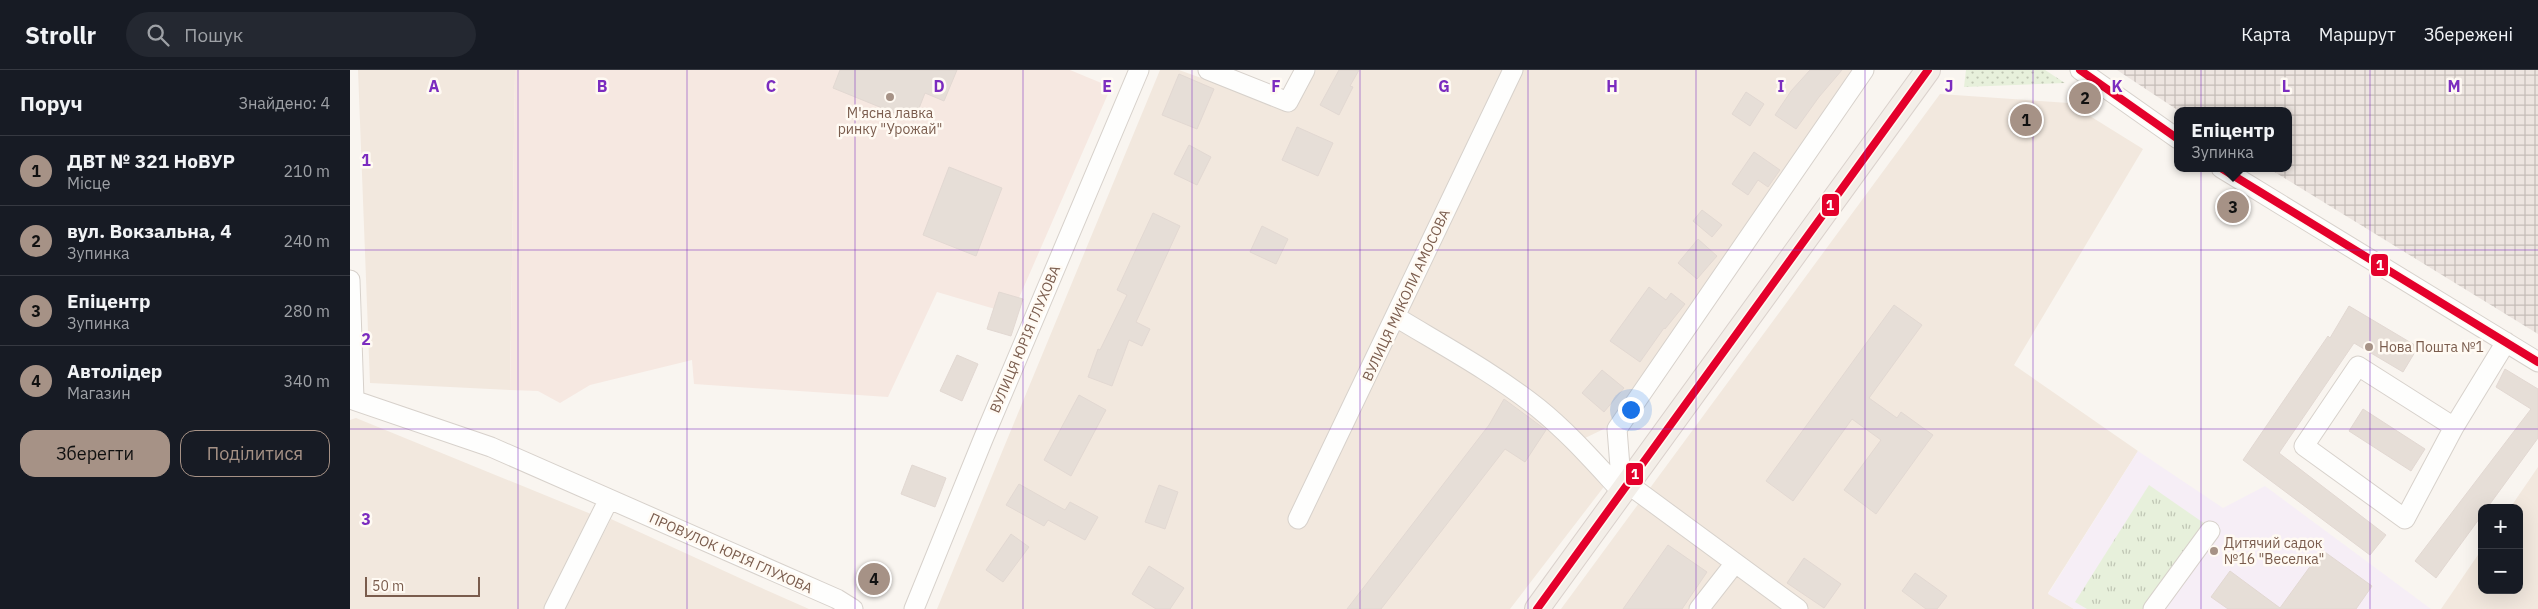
<!DOCTYPE html>
<html lang="uk">
<head>
<meta charset="utf-8">
<style>
	:root { --surface:#171b24; --page:#242831; --text:#f1f3f6; --muted:#9ea1a6; --line:#363941; --accent:#a69286 }
	body { margin:0; font-family:"IBM Plex Sans",sans-serif; background:var(--page); color:var(--text) }
	.controls { position:absolute; right:15px; bottom:15px; display:grid; overflow:hidden; border-radius:10px; box-shadow:0 5px 20px #0002 }
	.controls button { width:45px; height:45px; display:grid; place-items:center; padding:0; border:0; border-bottom:1px solid var(--line); background:var(--surface); color:var(--text); font:25px sans-serif }
	.scale { position:absolute; left:15px; bottom:12px; width:115px; box-sizing:border-box; padding-left:5px; border:2px solid #7a5c4d; border-top:0; font-size:14px; line-height:18px; white-space:nowrap; color:#7a5c4d; -webkit-text-stroke:4px #fffaf3; paint-order:stroke }
	.you { position:absolute; left:1280px; top:339px; width:18px; height:18px; margin:-12px; border:4px solid #fff; border-radius:50%; background:#1a73e8; box-shadow:0 0 0 8px #1a73e833 }
	.badge { display:grid; place-items:center; width:32px; height:32px; border-radius:50%; background:var(--accent); color:#111; font-size:16px; font-weight:700 }
	.pin { position:absolute; translate:-50% -50%; border:2px solid #fff; box-shadow:0 1px 5px #0006 }
	.popup { position:absolute; left:1824px; top:37px; width:118px; height:65px; box-sizing:border-box; display:grid; place-content:center; border-radius:10px; background:var(--surface); filter:drop-shadow(0 1px 4px #0005); font-size:16px; white-space:nowrap; color:var(--muted) }
	.popup b { font-size:19px; color:var(--text) }
	.popup::after { content:''; position:absolute; left:50%; top:100%; margin-left:-10px; border:10px solid transparent; border-top-color:var(--surface) }
	.list { margin:0; padding:0; list-style:none }
	h2 { display:flex; justify-content:space-between; align-items:center; height:65px; margin:0; padding:0 20px; font-size:21px }
	h2 small { font-size:16px; font-weight:400; color:var(--muted) }
	.list li { display:grid; grid-template-columns:32px 1fr auto; gap:15px; align-items:center; box-sizing:border-box; height:70px; padding:0 20px; border-top:1px solid var(--line) }
	.list b { display:block; font-size:19px; white-space:nowrap }
	.list p { margin:0; font-size:16px; white-space:nowrap; color:var(--muted) }
	.list em { font-size:16px; font-style:normal; color:var(--muted) }
	.actions { display:flex; gap:10px; padding:15px 20px }
	.actions a { flex:1; padding:11px 0; border:1px solid var(--accent); border-radius:15px; text-align:center; font-size:18px; color:var(--accent) }
	.actions .main { background:var(--accent); color:#111 }
	.icon { flex:none; width:28px; height:28px; fill:none; stroke:currentColor; stroke-width:2; stroke-linecap:round; stroke-linejoin:round }
	.map { position:relative; flex:none; width:2188px; height:539px; overflow:hidden }
	header { display:flex; align-items:center; gap:30px; box-sizing:border-box; height:70px; padding:0 25px; background:var(--surface); border-bottom:1px solid var(--line) }
	header strong { font-size:24px }
	nav { display:flex; gap:28px; margin-inline-start:auto; font-size:18px }
	.search { width:350px; height:45px; background:var(--page); display:flex; align-items:center; gap:12px; box-sizing:border-box; padding:0 18px; border-radius:28px; color:var(--muted); font-size:19px }
	main { display:flex }
	aside { flex:1; background:var(--surface) }
	.map>svg:first-child { display:block }
</style>
</head>
<body>
<header>
<strong>Strollr</strong>
<div class="search"><svg class="icon" aria-label="search" viewBox="0 0 24 24"><circle cx="10" cy="10" r="6"/><path d="M15 15l6 6"/></svg>Пошук</div>
<nav><a>Карта</a><a>Маршрут</a><a>Збережені</a></nav>
</header>
<main>
<aside>
<h2>Поруч<small>Знайдено: 4</small></h2>
<ul class="list">
<li><span class="badge">1</span><div><b>ДВТ № 321 НоВУР</b><p>Місце</p></div><em>210 m</em></li>
<li><span class="badge">2</span><div><b>вул. Вокзальна, 4</b><p>Зупинка</p></div><em>240 m</em></li>
<li><span class="badge">3</span><div><b>Епіцентр</b><p>Зупинка</p></div><em>280 m</em></li>
<li><span class="badge">4</span><div><b>Автолідер</b><p>Магазин</p></div><em>340 m</em></li>
</ul>
<div class="actions"><a class="main">Зберегти</a><a>Поділитися</a></div>
</aside>
<div class="map">
<svg width="2188" height="539" viewBox="0 0 2188 539">
	<defs>
		<pattern id="industrial-grid" width="8" height="8" patternUnits="userSpaceOnUse" patternTransform="scale(1.25)"><rect width="8" height="8" fill="#ede5e0"/><path d="M0 4h8M4 0v8" fill="none" stroke="#c5bdb8"/></pattern>
		<pattern id="grass-dots" width="8" height="8" patternUnits="userSpaceOnUse" patternTransform="scale(1.25)"><rect width="8" height="8" fill="#e7f0db"/><path d="M2 2h.1M6 6h.1" fill="none" stroke="#c0c6b4" stroke-width="1.8" stroke-linecap="round"/></pattern>
		<pattern id="park-tufts" width="24" height="20" patternUnits="userSpaceOnUse" patternTransform="scale(1.25)"><rect width="24" height="20" fill="#e7f0db"/><path d="M3 7l-1-3M5 7V3M7 7l1-3M15 17l-1-3M17 17v-4M19 17l1-3" fill="none" stroke="#c0c6b4"/></pattern>
	</defs>
	<rect width="100%" height="100%" fill="#f9f5f0"/>
	<!-- residential -->
	<path fill="#f2e8de" d="M 8,0 L 165,0 L 160,320 L 20,313 Z
		M 810,0 L 829,0 L 943,41 L 966,0 L 1154,0 L 1038,249 L 1142,313 L 1200,354 L 1256,414 L 1160,539 L 587,539 Z
		M 1172,0 L 1505,0 L 1260,356 L 1233,369 L 1056,243 Z
		M 1590,24 L 1719,33 L 1793,79 L 1664,295 L 1788,381 L 1698,523 L 1724,539 L 1211,539 Z
		M 6,348 L 241,444 L 194,539 L 0,539 L 0,350 Z
		M 2188,397 L 2188,539 L 2091,539 L 2132,479 L 2132,520 L 2169,520 L 2169,438 L 2160,438 Z
		M 261,449 L 407,516 L 459,539 L 214,539 Z"/>
	<!-- commercial -->
	<path fill="#f6e8e1" d="M 165,0 L 720,0 L 761,17 L 662,244 L 587,222 L 538,327 L 344,314 L 342,290 L 240,315 L 210,333 L 188,321 L 160,320 Z"/>
	<!-- industrial -->
	<path fill="url(#industrial-grid)" d="M 1767,0 L 2188,0 L 2188,264 L 1918,98 L 1938,98 L 1938,41 L 1829,41 Z"/>
	<!-- education -->
	<path fill="#f6eef6" d="M 1788,381 L 1873,438 L 1915,416 L 2081,539 L 1724,539 L 1698,524 Z"/>
	<!-- grass -->
	<path fill="url(#grass-dots)" d="M 1616,0 L 1695,0 L 1715,13 L 1614,17 Z"/>
	<!-- park -->
	<path fill="url(#park-tufts)" d="M 1799,415 L 1858,456 L 1796,539 L 1737,539 L 1725,532 Z"/>
	<!-- building -->
	<path fill="#e6ded7" stroke="#e2d8d2" d="M 490,0 L 607,0 L 594,31 L 575,23 L 564,51 L 483,18 Z
		M 989,0 L 1009,0 L 1000,16 L 1003,17 L 989,45 L 970,35 Z
		M 1460,0 L 1492,0 L 1469,27 L 1446,59 L 1425,45 L 1441,21 Z
		M 829,4 L 864,19 L 847,59 L 812,45 Z
		M 1396,22 L 1414,34 L 1400,56 L 1382,44 Z
		M 947,57 L 983,73 L 968,106 L 932,90 Z
		M 839,75 L 861,87 L 847,115 L 824,104 Z
		M 1404,82 L 1430,100 L 1418,117 L 1408,110 L 1398,125 L 1382,114 Z
		M 599,97 L 652,118 L 626,186 L 573,165 Z
		M 1352,140 L 1372,155 L 1362,167 L 1343,151 Z
		M 803,143 L 830,156 L 786,252 L 800,259 L 792,276 L 779,270 L 762,316 L 738,307 L 748,279 L 750,280 L 777,225 L 767,220 Z
		M 912,156 L 938,169 L 926,194 L 900,182 Z
		M 1348,169 L 1367,186 L 1347,209 L 1328,193 Z
		M 1299,217 L 1316,230 L 1321,223 L 1335,234 L 1315,259 L 1314,258 L 1290,292 L 1260,271 Z
		M 649,222 L 673,229 L 661,266 L 637,259 Z
		M 1544,235 L 1572,255 L 1519,328 L 1547,348 L 1551,342 L 1583,365 L 1526,444 L 1494,420 L 1531,370 L 1502,349 L 1443,431 L 1416,411 Z
		M 1999,236 L 2068,277 L 2053,302 L 2004,273 L 1929,383 L 2036,465 L 2020,485 L 1893,390 L 1978,266 L 1980,268 Z
		M 607,285 L 628,294 L 612,331 L 590,321 Z
		M 2155,299 L 2188,319 L 2188,368 L 2137,438 L 2132,438 L 2132,445 L 2086,508 L 2065,491 L 2181,339 L 2146,317 Z
		M 1252,300 L 1274,318 L 1254,342 L 1232,323 Z
		M 729,325 L 756,340 L 721,406 L 694,390 Z
		M 1154,329 L 1196,360 L 1175,392 L 1155,379 L 1031,539 L 997,539 L 1139,355 Z
		M 2013,339 L 2075,379 L 2061,401 L 1999,361 Z
		M 562,395 L 596,408 L 585,437 L 551,424 Z
		M 669,414 L 715,440 L 720,432 L 748,447 L 735,470 L 698,450 L 694,456 L 656,435 Z
		M 809,415 L 828,422 L 815,459 L 795,452 Z
		M 661,464 L 679,477 L 653,512 L 636,500 Z
		M 1318,475 L 1357,502 L 1332,539 L 1273,539 Z
		M 1972,480 L 2022,516 L 2006,539 L 1878,539 L 1861,527 L 1880,501 L 1930,538 Z
		M 1454,488 L 1491,514 L 1474,538 L 1437,513 Z
		M 799,496 L 834,518 L 820,539 L 806,539 L 782,524 Z
		M 1565,503 L 1597,526 L 1587,539 L 1576,539 L 1552,521 Z"/>
	<g fill="none" stroke-linecap="round" stroke-linejoin="round">
		<defs>
			<path id="minor" d="M 858,0 L 938,32 L 955,0
				M 1730,0 L 1828,69
				M 1871,98 L 2188,292
				M 0,210 L 4,329
				M 1046,247 C 1094,276 1144,303 1188,338 C 1219,363 1245,393 1272,422
				M 0,329 L 141,377 L 487,529 L 503,539
				M 2104,357 L 2055,449 L 1954,376 L 2008,296 L 2104,357 L 2156,272
				M 1278,414 L 1448,539
				M 1272,422 L 1267,359 L 1514,0
				M 948,449 L 1163,0
				M 204,539 L 259,429
				M 564,539 L 634,367 L 789,0
				M 1349,539 L 1385,493
				M 1803,539 L 1860,461"/>
			<path id="major" d="M 1187,539 L 1578,0"/>
		</defs>
		<!-- minor casing -->
		<use href="#minor" stroke="#d7d1cb" stroke-width="21"/>
		<!-- major casing -->
		<use href="#major" stroke="#dad1cc" stroke-width="26"/>
		<!-- minor -->
		<use href="#minor" stroke="#fefefd" stroke-width="19"/>
		<!-- major -->
		<use href="#major" stroke="#f3eee8" stroke-width="24"/>
		<defs>
			<path id="bus-1" d="M 1730,0 L 1828,69
				M 1871,98 L 2188,292
				M 1187,539 L 1578,0"/>
		</defs>
		<!-- bus-1 casing -->
		<use href="#bus-1" stroke="#fffaf3" stroke-width="11"/>
		<!-- bus-1 -->
		<use href="#bus-1" stroke="#e4002b" stroke-width="8"/>
	</g>
	<!-- grid -->
	<path fill="none" stroke="#7b2cbf" stroke-width="1" stroke-opacity="0.55" d="M 168,0 L 168,539M 337,0 L 337,539M 505,0 L 505,539M 673,0 L 673,539M 842,0 L 842,539M 1010,0 L 1010,539M 1178,0 L 1178,539M 1346,0 L 1346,539M 1515,0 L 1515,539M 1683,0 L 1683,539M 1851,0 L 1851,539M 2020,0 L 2020,539M 0,180 L 2188,180M 0,359 L 2188,359"/>
	<!-- markers -->
	<g fill="#a69286" stroke="#fffaf3" stroke-width="2">
		<circle cx="540" cy="27" r="5"/>
		<circle cx="2019" cy="277" r="5"/>
		<circle cx="1864" cy="481" r="5"/>
	</g>
	<g text-anchor="middle" dominant-baseline="central" stroke-width="5" stroke-linejoin="round" paint-order="stroke">
		<!-- poi labels -->
		<g font-size="14" fill="#7a5c4d" stroke="#fffaf3" text-anchor="start">
			<text x="540" y="43" text-anchor="middle">М'ясна лавка<tspan x="540" dy="16">ринку "Урожай"</tspan></text>
			<text x="2029" y="277">Нова Пошта №1</text>
			<text x="1874" y="473">Дитячий садок<tspan x="1874" dy="16">№16 "Веселка"</tspan></text>
		</g>
		<!-- street labels -->
		<g font-size="14" fill="#7a5c4d" stroke="#fffaf3">
			<text transform="translate(1056 225) rotate(-65)">ВУЛИЦЯ МИКОЛИ АМОСОВА</text>
			<text transform="translate(675 269) rotate(-67)">ВУЛИЦЯ ЮРІЯ ГЛУХОВА</text>
			<text transform="translate(381 483) rotate(24)">ПРОВУЛОК ЮРІЯ ГЛУХОВА</text>
		</g>
	</g>
	<g font-size="16" text-anchor="middle" font-weight="bold" fill="#7b2cbf" stroke="#fffaf3" stroke-width="5" stroke-linejoin="round" paint-order="stroke">
		<text x="84" y="22">A</text>
		<text x="252" y="22">B</text>
		<text x="421" y="22">C</text>
		<text x="589" y="22">D</text>
		<text x="757" y="22">E</text>
		<text x="926" y="22">F</text>
		<text x="1094" y="22">G</text>
		<text x="1262" y="22">H</text>
		<text x="1431" y="22">I</text>
		<text x="1599" y="22">J</text>
		<text x="1767" y="22">K</text>
		<text x="1936" y="22">L</text>
		<text x="2104" y="22">M</text>
		<text x="16" y="96">1</text>
		<text x="16" y="275">2</text>
		<text x="16" y="455">3</text>
	</g>
	<g stroke="#fffaf3" stroke-width="2">
		<rect x="1471" y="123" width="19" height="24" rx="5" fill="#e4002b"/>
		<rect x="2020" y="183" width="19" height="24" rx="5" fill="#e4002b"/>
		<rect x="1275" y="392" width="19" height="24" rx="5" fill="#e4002b"/>
	</g>
	<g font-size="14" text-anchor="middle" font-weight="bold" fill="#fff">
		<text x="1480" y="140">1</text>
		<text x="2030" y="200">1</text>
		<text x="1285" y="409">1</text>
	</g>
</svg>
<div class="controls">
<button>+</button>
<button>−</button>
</div>
<div class="scale">50 m</div>
<div class="you"></div>
<div class="pin badge" style="left:1676px;top:50px">1</div>
<div class="pin badge" style="left:1735px;top:28px">2</div>
<div class="pin badge" style="left:1883px;top:137px">3</div>
<div class="popup"><b>Епіцентр</b>Зупинка</div>
<div class="pin badge" style="left:524px;top:509px">4</div>
</div>
</main>
</body>
</html>
